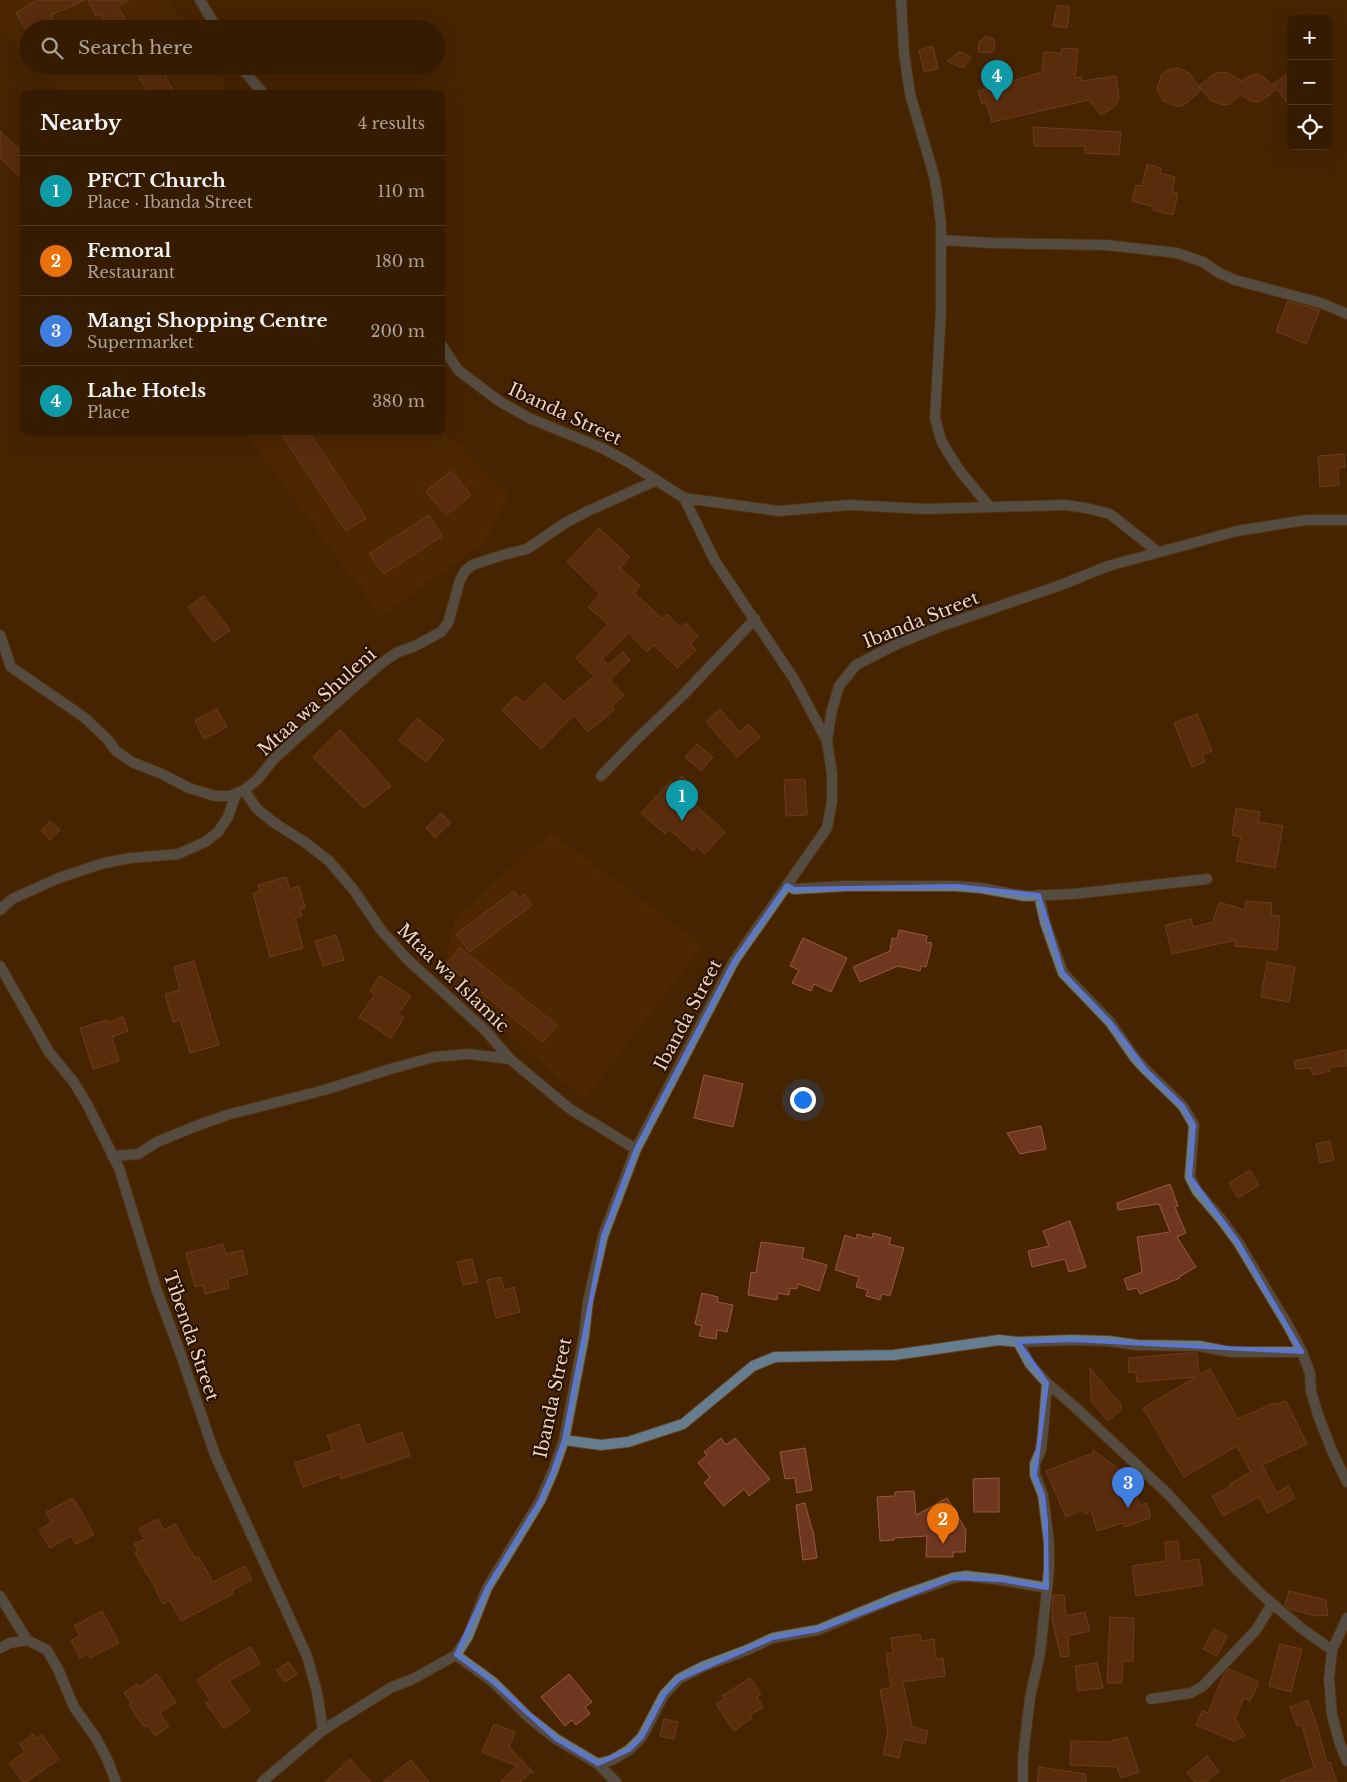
<!DOCTYPE html>
<html lang="en">
<head>
<meta charset="utf-8">
<style>
	:root { --surface:#351b00; --page:#3d240a; --text:#f1f3f6; --muted:#aaa199; --line:#4f3922; --accent:#74c0f6 }
	body { margin:0; font-family:"Libre Baskerville",serif; background:var(--page); color:var(--text) }
	.controls { position:absolute; right:15px; top:15px; display:grid; overflow:hidden; border-radius:8px; box-shadow:0 5px 20px #0002 }
	.controls button { width:45px; height:45px; display:grid; place-items:center; padding:0; border:0; border-bottom:1px solid var(--line); background:var(--surface); color:var(--text); font:25px sans-serif }
	.you { position:absolute; left:802px; top:1099px; width:18px; height:18px; margin:-12px; border:4px solid #fff; border-radius:50%; background:#1a73e8; box-shadow:0 0 0 8px #1a73e833 }
	.badge { display:grid; place-items:center; width:32px; height:32px; border-radius:50%; background:var(--accent); color:#fff; font-size:16px; font-weight:700 }
	.pin { position:absolute; translate:-50% -41px; filter:drop-shadow(0 1px 2px #0008) }
	.pin::after { content:''; position:absolute; top:26px; width:18px; height:15px; background:inherit; clip-path:polygon(0 0,100% 0,50% 100%) }
	.list { margin:0; padding:0; list-style:none }
	h2 { display:flex; justify-content:space-between; align-items:center; height:65px; margin:0; padding:0 20px; font-size:21px }
	h2 small { font-size:16px; font-weight:400; color:var(--muted) }
	.list li { display:grid; grid-template-columns:32px 1fr auto; gap:15px; align-items:center; box-sizing:border-box; height:70px; padding:0 20px; border-top:1px solid var(--line) }
	.list b { display:block; font-size:19px; white-space:nowrap }
	.list p { margin:0; font-size:16px; white-space:nowrap; color:var(--muted) }
	.list em { font-size:16px; font-style:normal; color:var(--muted) }
	.icon { flex:none; width:28px; height:28px; fill:none; stroke:currentColor; stroke-width:2; stroke-linecap:round; stroke-linejoin:round }
	.map { position:relative; flex:none; width:1347px; height:1782px; overflow:hidden }
	.search { position:absolute; background:var(--surface); box-shadow:0 5px 20px #0002; left:20px; top:20px; width:425px; height:55px; display:flex; align-items:center; gap:12px; box-sizing:border-box; padding:0 18px; border-radius:28px; color:var(--muted); font-size:19px }
	.panel { position:absolute; background:var(--surface); box-shadow:0 5px 20px #0002; left:20px; top:90px; width:425px; height:345px; border-radius:8px }
	.map>svg:first-child { display:block }
</style>
</head>
<body>
<div class="map">
<svg width="1347" height="1782" viewBox="0 0 1347 1782">
	<rect width="100%" height="100%" fill="#472400"/>
	<!-- built -->
	<path fill="#522b00" d="M 0,0 L 168,0 L 188,29 L 29,29 L 29,60 L 0,27 Z
		M 35,66 L 213,66 L 227,88 L 218,92 L 58,92 Z
		M 443,430 L 509,495 L 486,541 L 381,617 L 245,433 L 442,432 Z
		M 551,832 L 703,945 L 584,1100 L 443,977 L 455,917 Z"/>
	<!-- building -->
	<path fill="#6f3620" stroke="#965943" d="M 37,0 L 85,0 L 51,15 L 60,29 L 26,29 L 16,13 Z
		M 88,0 L 129,0 L 118,6 L 130,29 L 109,29 L 100,14 L 96,16 Z
		M 1057,5 L 1070,7 L 1067,28 L 1053,26 Z
		M 986,36 L 994,39 L 995,48 L 993,51 L 989,53 L 978,52 L 979,42 Z
		M 933,46 L 938,69 L 924,72 L 919,50 Z
		M 1062,48 L 1078,49 L 1075,78 L 1081,77 L 1082,81 L 1116,76 L 1119,99 L 1114,107 L 1101,115 L 1089,100 L 992,122 L 986,103 L 982,104 L 978,91 L 1042,72 L 1044,52 L 1061,53 Z
		M 962,52 L 971,57 L 964,67 L 960,67 L 947,61 L 958,53 Z
		M 132,66 L 181,66 L 165,76 L 174,92 L 148,92 Z
		M 1179,68 L 1190,74 L 1201,90 L 1187,103 L 1181,106 L 1175,106 L 1163,101 L 1157,89 L 1161,76 L 1166,71 L 1172,69 Z
		M 1291,71 L 1291,108 L 1277,89 L 1261,101 L 1256,102 L 1250,101 L 1241,94 L 1230,104 L 1223,105 L 1211,101 L 1199,86 L 1214,74 L 1220,72 L 1227,73 L 1242,81 L 1250,76 L 1256,74 L 1262,76 L 1275,87 L 1273,84 Z
		M 1033,127 L 1121,132 L 1119,155 L 1085,153 L 1085,146 L 1034,146 Z
		M 0,131 L 22,152 L 22,179 L 0,158 Z
		M 1147,164 L 1161,168 L 1160,173 L 1175,177 L 1172,192 L 1178,193 L 1173,215 L 1153,210 L 1154,207 L 1132,201 L 1136,185 L 1142,186 Z
		M 1288,301 L 1320,310 L 1306,344 L 1276,331 Z
		M 280,432 L 309,432 L 366,518 L 346,531 Z
		M 1344,454 L 1345,467 L 1338,468 L 1339,485 L 1320,487 L 1318,456 Z
		M 451,471 L 471,495 L 446,515 L 426,491 Z
		M 429,515 L 442,536 L 384,574 L 369,554 Z
		M 599,528 L 630,557 L 620,568 L 640,586 L 634,593 L 663,619 L 667,614 L 681,628 L 686,623 L 698,636 L 690,643 L 696,650 L 677,668 L 654,645 L 647,652 L 629,633 L 602,659 L 608,665 L 623,652 L 630,660 L 610,680 L 624,695 L 612,707 L 614,710 L 588,732 L 574,715 L 541,749 L 502,710 L 516,696 L 524,703 L 544,683 L 564,702 L 594,676 L 576,658 L 608,624 L 588,607 L 600,594 L 567,562 Z
		M 204,596 L 230,630 L 214,642 L 188,607 Z
		M 217,709 L 227,727 L 204,739 L 195,720 Z
		M 720,709 L 739,732 L 749,724 L 760,737 L 737,757 L 706,722 Z
		M 1197,714 L 1212,751 L 1202,755 L 1205,762 L 1192,767 L 1174,723 Z
		M 417,718 L 444,740 L 426,762 L 399,740 Z
		M 340,730 L 361,752 L 391,786 L 364,808 L 313,757 Z
		M 697,744 L 713,757 L 701,771 L 685,757 Z
		M 682,776 L 699,792 L 691,801 L 725,832 L 705,854 L 697,847 L 693,851 L 669,829 L 665,834 L 641,813 L 671,781 L 675,785 Z
		M 805,779 L 807,815 L 786,816 L 784,780 Z
		M 1236,808 L 1260,812 L 1258,822 L 1283,826 L 1275,868 L 1236,861 L 1241,837 L 1232,835 Z
		M 441,813 L 451,823 L 435,838 L 426,828 Z
		M 50,821 L 60,830 L 50,840 L 41,831 Z
		M 286,877 L 290,889 L 299,886 L 305,908 L 300,909 L 302,916 L 295,918 L 303,948 L 270,957 L 253,893 L 260,891 L 258,885 Z
		M 514,891 L 519,898 L 524,895 L 532,905 L 470,952 L 456,934 Z
		M 1246,901 L 1272,903 L 1271,915 L 1280,916 L 1277,950 L 1235,946 L 1236,940 L 1172,954 L 1165,925 L 1191,919 L 1193,927 L 1213,922 L 1219,902 L 1245,910 Z
		M 899,930 L 927,936 L 926,942 L 932,943 L 926,967 L 921,966 L 920,971 L 898,966 L 860,982 L 853,967 L 890,951 L 892,938 L 897,939 Z
		M 336,935 L 344,960 L 323,966 L 315,941 Z
		M 803,938 L 847,958 L 831,992 L 814,984 L 811,991 L 792,983 L 799,970 L 790,966 Z
		M 460,948 L 557,1025 L 543,1042 L 446,964 Z
		M 194,961 L 219,1045 L 190,1053 L 180,1020 L 173,1022 L 165,994 L 180,990 L 174,967 Z
		M 1267,962 L 1295,967 L 1289,1002 L 1261,997 Z
		M 380,976 L 411,996 L 398,1014 L 404,1018 L 391,1038 L 359,1017 L 375,994 L 370,991 Z
		M 123,1017 L 128,1031 L 112,1037 L 119,1061 L 93,1069 L 80,1028 L 107,1020 L 107,1023 Z
		M 1346,1050 L 1346,1066 L 1329,1067 L 1330,1071 L 1313,1075 L 1311,1068 L 1296,1069 L 1294,1061 Z
		M 704,1075 L 743,1084 L 733,1127 L 694,1118 Z
		M 1041,1126 L 1046,1149 L 1020,1154 L 1007,1133 Z
		M 1330,1141 L 1334,1160 L 1320,1163 L 1316,1144 Z
		M 1250,1170 L 1259,1185 L 1238,1198 L 1229,1183 Z
		M 1170,1184 L 1178,1206 L 1175,1207 L 1186,1233 L 1177,1237 L 1196,1267 L 1179,1277 L 1180,1278 L 1140,1294 L 1137,1288 L 1128,1290 L 1124,1279 L 1142,1272 L 1137,1237 L 1170,1232 L 1159,1204 L 1118,1210 L 1117,1203 Z
		M 1070,1221 L 1086,1267 L 1069,1272 L 1065,1259 L 1032,1267 L 1028,1251 L 1049,1246 L 1043,1231 Z
		M 873,1233 L 891,1238 L 889,1244 L 904,1248 L 890,1296 L 882,1294 L 880,1300 L 866,1296 L 868,1290 L 856,1287 L 859,1277 L 835,1270 L 845,1235 L 856,1239 L 857,1234 L 872,1238 Z
		M 761,1242 L 804,1248 L 802,1258 L 827,1265 L 819,1291 L 798,1284 L 797,1289 L 790,1288 L 789,1295 L 778,1293 L 777,1300 L 748,1295 L 751,1272 L 756,1273 Z
		M 223,1244 L 226,1254 L 242,1250 L 248,1274 L 227,1279 L 229,1288 L 205,1294 L 203,1285 L 195,1287 L 186,1253 Z
		M 472,1259 L 478,1282 L 463,1285 L 457,1262 Z
		M 501,1277 L 504,1290 L 514,1287 L 520,1312 L 496,1318 L 487,1280 Z
		M 702,1293 L 718,1297 L 717,1302 L 733,1305 L 727,1332 L 717,1330 L 716,1339 L 699,1336 L 702,1326 L 695,1324 Z
		M 1188,1353 L 1197,1353 L 1199,1375 L 1210,1369 L 1238,1419 L 1273,1403 L 1274,1405 L 1286,1401 L 1307,1444 L 1262,1465 L 1277,1493 L 1288,1486 L 1295,1498 L 1268,1513 L 1259,1497 L 1223,1516 L 1212,1496 L 1231,1486 L 1230,1484 L 1251,1472 L 1237,1446 L 1184,1477 L 1143,1408 L 1196,1377 L 1137,1382 L 1136,1372 L 1129,1373 L 1128,1358 Z
		M 1090,1368 L 1121,1405 L 1121,1410 L 1108,1421 L 1091,1401 Z
		M 359,1424 L 366,1445 L 402,1432 L 410,1456 L 341,1479 L 340,1474 L 303,1487 L 295,1463 L 333,1450 L 327,1436 Z
		M 721,1438 L 726,1445 L 735,1438 L 770,1479 L 749,1496 L 744,1489 L 724,1506 L 704,1483 L 710,1477 L 698,1463 L 707,1455 L 704,1452 Z
		M 805,1448 L 812,1490 L 797,1493 L 795,1478 L 785,1479 L 780,1452 Z
		M 1093,1450 L 1128,1476 L 1140,1505 L 1146,1503 L 1150,1513 L 1150,1518 L 1125,1527 L 1123,1523 L 1097,1531 L 1091,1511 L 1085,1514 L 1082,1510 L 1066,1517 L 1046,1471 L 1093,1453 Z
		M 999,1478 L 999,1512 L 974,1512 L 973,1479 Z
		M 914,1491 L 916,1515 L 947,1498 L 966,1530 L 965,1552 L 953,1552 L 953,1557 L 926,1557 L 927,1536 L 894,1538 L 894,1540 L 880,1541 L 877,1497 L 895,1496 L 895,1492 Z
		M 73,1498 L 94,1534 L 76,1544 L 71,1536 L 50,1548 L 39,1530 L 52,1522 L 46,1512 Z
		M 805,1503 L 812,1530 L 813,1530 L 817,1558 L 803,1560 L 796,1505 Z
		M 158,1519 L 164,1530 L 175,1524 L 195,1558 L 198,1556 L 213,1582 L 245,1566 L 252,1580 L 232,1590 L 233,1594 L 181,1621 L 170,1600 L 163,1604 L 148,1574 L 147,1575 L 135,1552 L 138,1551 L 134,1544 L 145,1539 L 139,1529 Z
		M 1178,1541 L 1180,1562 L 1199,1559 L 1203,1585 L 1136,1596 L 1132,1566 L 1166,1561 L 1165,1542 Z
		M 1289,1591 L 1326,1600 L 1328,1615 L 1317,1616 L 1289,1609 L 1285,1605 Z
		M 1053,1595 L 1064,1595 L 1066,1616 L 1085,1612 L 1090,1631 L 1068,1636 L 1069,1656 L 1061,1657 L 1052,1620 Z
		M 102,1611 L 119,1643 L 90,1658 L 87,1654 L 80,1658 L 71,1640 L 80,1636 L 74,1626 Z
		M 1110,1617 L 1134,1618 L 1133,1661 L 1123,1661 L 1122,1683 L 1107,1683 Z
		M 1214,1629 L 1227,1636 L 1217,1656 L 1203,1649 Z
		M 920,1634 L 921,1641 L 934,1639 L 936,1659 L 943,1658 L 945,1676 L 903,1682 L 912,1726 L 928,1731 L 925,1744 L 903,1739 L 899,1758 L 883,1754 L 888,1731 L 880,1690 L 891,1687 L 886,1654 L 893,1653 L 891,1638 Z
		M 1280,1644 L 1302,1649 L 1291,1692 L 1269,1686 Z
		M 251,1647 L 260,1664 L 229,1681 L 250,1711 L 224,1729 L 206,1703 L 210,1700 L 197,1680 L 228,1659 Z
		M 289,1662 L 297,1674 L 285,1682 L 276,1670 Z
		M 1097,1663 L 1103,1688 L 1078,1691 L 1075,1666 Z
		M 1229,1669 L 1259,1682 L 1250,1701 L 1244,1698 L 1235,1718 L 1245,1736 L 1234,1741 L 1196,1725 L 1202,1711 L 1208,1713 L 1225,1672 Z
		M 157,1674 L 176,1702 L 160,1713 L 169,1726 L 155,1736 L 147,1725 L 144,1727 L 129,1705 L 131,1703 L 124,1693 L 137,1684 L 139,1687 Z
		M 569,1674 L 592,1702 L 585,1707 L 590,1714 L 576,1725 L 572,1720 L 565,1726 L 541,1697 Z
		M 750,1678 L 761,1694 L 757,1697 L 763,1707 L 750,1715 L 752,1718 L 734,1731 L 716,1704 L 724,1699 L 722,1696 Z
		M 1308,1700 L 1317,1725 L 1327,1763 L 1330,1762 L 1337,1782 L 1281,1782 L 1281,1780 L 1314,1768 L 1302,1725 L 1297,1726 L 1290,1707 Z
		M 664,1719 L 678,1722 L 674,1739 L 660,1736 Z
		M 494,1724 L 515,1732 L 509,1747 L 534,1773 L 531,1772 L 520,1782 L 500,1782 L 517,1766 L 482,1752 Z
		M 33,1734 L 37,1739 L 42,1735 L 59,1759 L 26,1782 L 23,1782 L 9,1763 L 25,1752 L 20,1744 Z
		M 1127,1737 L 1139,1772 L 1121,1778 L 1117,1767 L 1070,1765 L 1071,1741 L 1108,1742 Z
		M 1207,1756 L 1219,1771 L 1206,1782 L 1195,1782 L 1187,1773 Z
		M 350,1759 L 371,1782 L 325,1782 Z
		M 411,1760 L 429,1782 L 383,1782 Z
		M 1039,1767 L 1086,1774 L 1086,1782 L 1037,1782 Z"/>
	<g fill="none" stroke-linecap="round" stroke-linejoin="round">
		<defs>
			<path id="minor" d="M 200,0 L 217,29
				M 901,0 L 904,52 L 910,94 L 934,176 L 937,192 L 941,225 L 941,310 L 935,418 L 941,440 L 949,454 L 960,471 L 989,506
				M 240,66 L 262,92
				M 942,240 L 991,243 L 1106,245 L 1177,253 L 1203,262 L 1219,273 L 1235,280 L 1321,303 L 1347,314
				M 442,346 L 458,370 L 499,401 L 529,418 L 602,448 L 628,462 L 684,498 L 779,511 L 849,505 L 926,509 L 1065,505 L 1086,508 L 1110,514 L 1158,552
				M 684,498 L 715,561 L 794,679 L 827,741
				M 0,635 L 11,667 L 85,718 L 108,740 L 116,751 L 132,762 L 162,774 L 189,788 L 215,796 L 230,796 L 244,790 L 257,780 L 274,759 L 299,736 L 378,666 L 396,653 L 415,646 L 441,632 L 448,623 L 460,580 L 465,571 L 472,565 L 503,555 L 527,549 L 565,523 L 588,511 L 657,480
				M 601,776 L 637,739 L 683,695 L 755,619
				M 244,790 L 257,809 L 273,822 L 306,843 L 329,861 L 353,889 L 381,930 L 407,959 L 486,1031 L 510,1059 L 570,1109 L 636,1149
				M 787,885 L 794,889 L 846,886 L 956,886 L 981,888 L 1025,896 L 1073,894 L 1207,879
				M 1039,895 L 1045,922 L 1063,973 L 1110,1022 L 1135,1058 L 1146,1070 L 1183,1106 L 1194,1125 L 1190,1177 L 1197,1191 L 1221,1219 L 1238,1242 L 1289,1327 L 1302,1352 L 1310,1373 L 1311,1391 L 1318,1415 L 1332,1451 L 1347,1482
				M 0,910 L 12,899 L 59,878 L 104,863 L 131,858 L 178,854 L 205,842 L 218,832 L 228,817 L 236,794
				M 0,966 L 49,1052 L 73,1081 L 87,1104 L 119,1168 L 157,1291 L 180,1352 L 215,1455 L 307,1656 L 317,1692 L 323,1730
				M 112,1156 L 138,1154 L 157,1142 L 196,1126 L 227,1115 L 328,1089 L 387,1070 L 434,1057 L 468,1054 L 510,1059
				M 1018,1342 L 1030,1364 L 1047,1383 L 1075,1407 L 1169,1495 L 1234,1567 L 1261,1594 L 1301,1628 L 1332,1650
				M 564,1440 L 601,1445 L 628,1442 L 683,1424 L 753,1366 L 775,1357 L 894,1355 L 999,1340 L 1018,1342 L 1072,1340 L 1108,1341 L 1137,1345 L 1199,1346 L 1230,1352 L 1302,1352
				M 0,1596 L 27,1640 L 47,1650 L 58,1669 L 74,1707 L 96,1738 L 107,1759 L 116,1782
				M 1347,1618 L 1332,1650 L 1329,1679 L 1332,1715 L 1340,1744 L 1347,1761
				M 0,1648 L 10,1643 L 27,1640
				M 456,1655 L 493,1682 L 528,1717 L 556,1739 L 598,1764 L 616,1782
				M 1151,1699 L 1191,1693 L 1203,1686 L 1256,1630 L 1272,1604
				M 598,1764 L 612,1760 L 629,1750 L 642,1737 L 664,1695 L 679,1679 L 702,1667 L 747,1650 L 773,1638 L 818,1630 L 895,1598 L 953,1578 L 966,1576 L 1001,1580 L 1047,1588
				M 1023,1782 L 1023,1757 L 1030,1697 L 1040,1654 L 1049,1570 L 1049,1543 L 1043,1495 L 1035,1475 L 1035,1464 L 1041,1450 L 1043,1433 L 1047,1383"/>
			<path id="tertiary" d="M 262,1782 L 323,1730 L 392,1687 L 411,1680 L 456,1655 L 468,1636 L 487,1588 L 540,1501 L 553,1471 L 564,1440 L 584,1336 L 588,1301 L 603,1236 L 636,1149 L 734,961 L 827,828 L 832,801 L 832,774 L 827,741 L 831,714 L 839,686 L 856,665 L 897,644 L 939,627 L 1061,585 L 1108,566 L 1237,531 L 1306,520 L 1347,520"/>
		</defs>
		<!-- minor casing -->
		<use href="#minor" stroke="#62401e" stroke-width="12"/>
		<!-- tertiary casing -->
		<use href="#tertiary" stroke="#62401e" stroke-width="12"/>
		<!-- minor -->
		<use href="#minor" stroke="#657d8f" stroke-width="10"/>
		<!-- tertiary -->
		<use href="#tertiary" stroke="#657d8f" stroke-width="10"/>
	</g>
	<!-- marked area -->
	<path d="M0 0H1347V1782H0ZM 787,885 L 794,889 L 956,886 L 1039,895 L 1063,973 L 1110,1022 L 1146,1070 L 1183,1106 L 1194,1125 L 1190,1177 L 1238,1242 L 1302,1352 L 1072,1340 L 1018,1342 L 1047,1383 L 1035,1475 L 1043,1495 L 1046,1522 L 1047,1588 L 1001,1580 L 953,1578 L 818,1630 L 773,1638 L 679,1679 L 664,1695 L 642,1737 L 629,1750 L 598,1764 L 556,1739 L 493,1682 L 456,1655 L 487,1588 L 540,1501 L 553,1471 L 564,1440 L 603,1236 L 636,1149 L 734,961 Z" fill="#472400" fill-opacity=".55" fill-rule="evenodd"/>
	<path fill="none" stroke="#5c76d0" stroke-width="4" stroke-linejoin="round" d="M 787,885 L 794,889 L 956,886 L 1039,895 L 1063,973 L 1110,1022 L 1146,1070 L 1183,1106 L 1194,1125 L 1190,1177 L 1238,1242 L 1302,1352 L 1072,1340 L 1018,1342 L 1047,1383 L 1035,1475 L 1043,1495 L 1046,1522 L 1047,1588 L 1001,1580 L 953,1578 L 818,1630 L 773,1638 L 679,1679 L 664,1695 L 642,1737 L 629,1750 L 598,1764 L 556,1739 L 493,1682 L 456,1655 L 487,1588 L 540,1501 L 553,1471 L 564,1440 L 603,1236 L 636,1149 L 734,961 Z"/>
	<g text-anchor="middle" dominant-baseline="central" stroke-width="4" stroke-linejoin="round" paint-order="stroke">
		<!-- street labels -->
		<g font-size="18" fill="#f0d3bd" stroke="#241101">
			<text transform="translate(565 414) rotate(25)">Ibanda Street</text>
			<text transform="translate(921 620) rotate(-22)">Ibanda Street</text>
			<text transform="translate(317 702) rotate(-42)">Mtaa wa Shuleni</text>
			<text transform="translate(453 978) rotate(44)">Mtaa wa Islamic</text>
			<text transform="translate(688 1015) rotate(-62)">Ibanda Street</text>
			<text transform="translate(191 1336) rotate(71)">Tibenda Street</text>
			<text transform="translate(553 1398) rotate(-78)">Ibanda Street</text>
		</g>
	</g>
</svg>
<div class="controls">
<button>+</button>
<button>−</button>
<button><svg class="icon" aria-label="locate" viewBox="0 0 24 24"><circle cx="12" cy="12" r="6"/><path d="M12 2v4M12 18v4M2 12h4M18 12h4"/></svg></button>
</div>
<div class="you"></div>
<div class="pin badge" style="left:682px;top:821px;background:#0f9aa8">1</div>
<div class="pin badge" style="left:943px;top:1544px;background:#e8710a">2</div>
<div class="pin badge" style="left:1128px;top:1508px;background:#3f7fe0">3</div>
<div class="pin badge" style="left:997px;top:101px;background:#0f9aa8">4</div>
<div class="search"><svg class="icon" aria-label="search" viewBox="0 0 24 24"><circle cx="10" cy="10" r="6"/><path d="M15 15l6 6"/></svg>Search here</div>
<section class="panel">
<h2>Nearby<small>4 results</small></h2>
<ul class="list">
<li><span class="badge" style="background:#0f9aa8">1</span><div><b>PFCT Church</b><p>Place · Ibanda Street</p></div><em>110 m</em></li>
<li><span class="badge" style="background:#e8710a">2</span><div><b>Femoral</b><p>Restaurant</p></div><em>180 m</em></li>
<li><span class="badge" style="background:#3f7fe0">3</span><div><b>Mangi Shopping Centre</b><p>Supermarket</p></div><em>200 m</em></li>
<li><span class="badge" style="background:#0f9aa8">4</span><div><b>Lahe Hotels</b><p>Place</p></div><em>380 m</em></li>
</ul>
</section>
</div>
</body>
</html>
